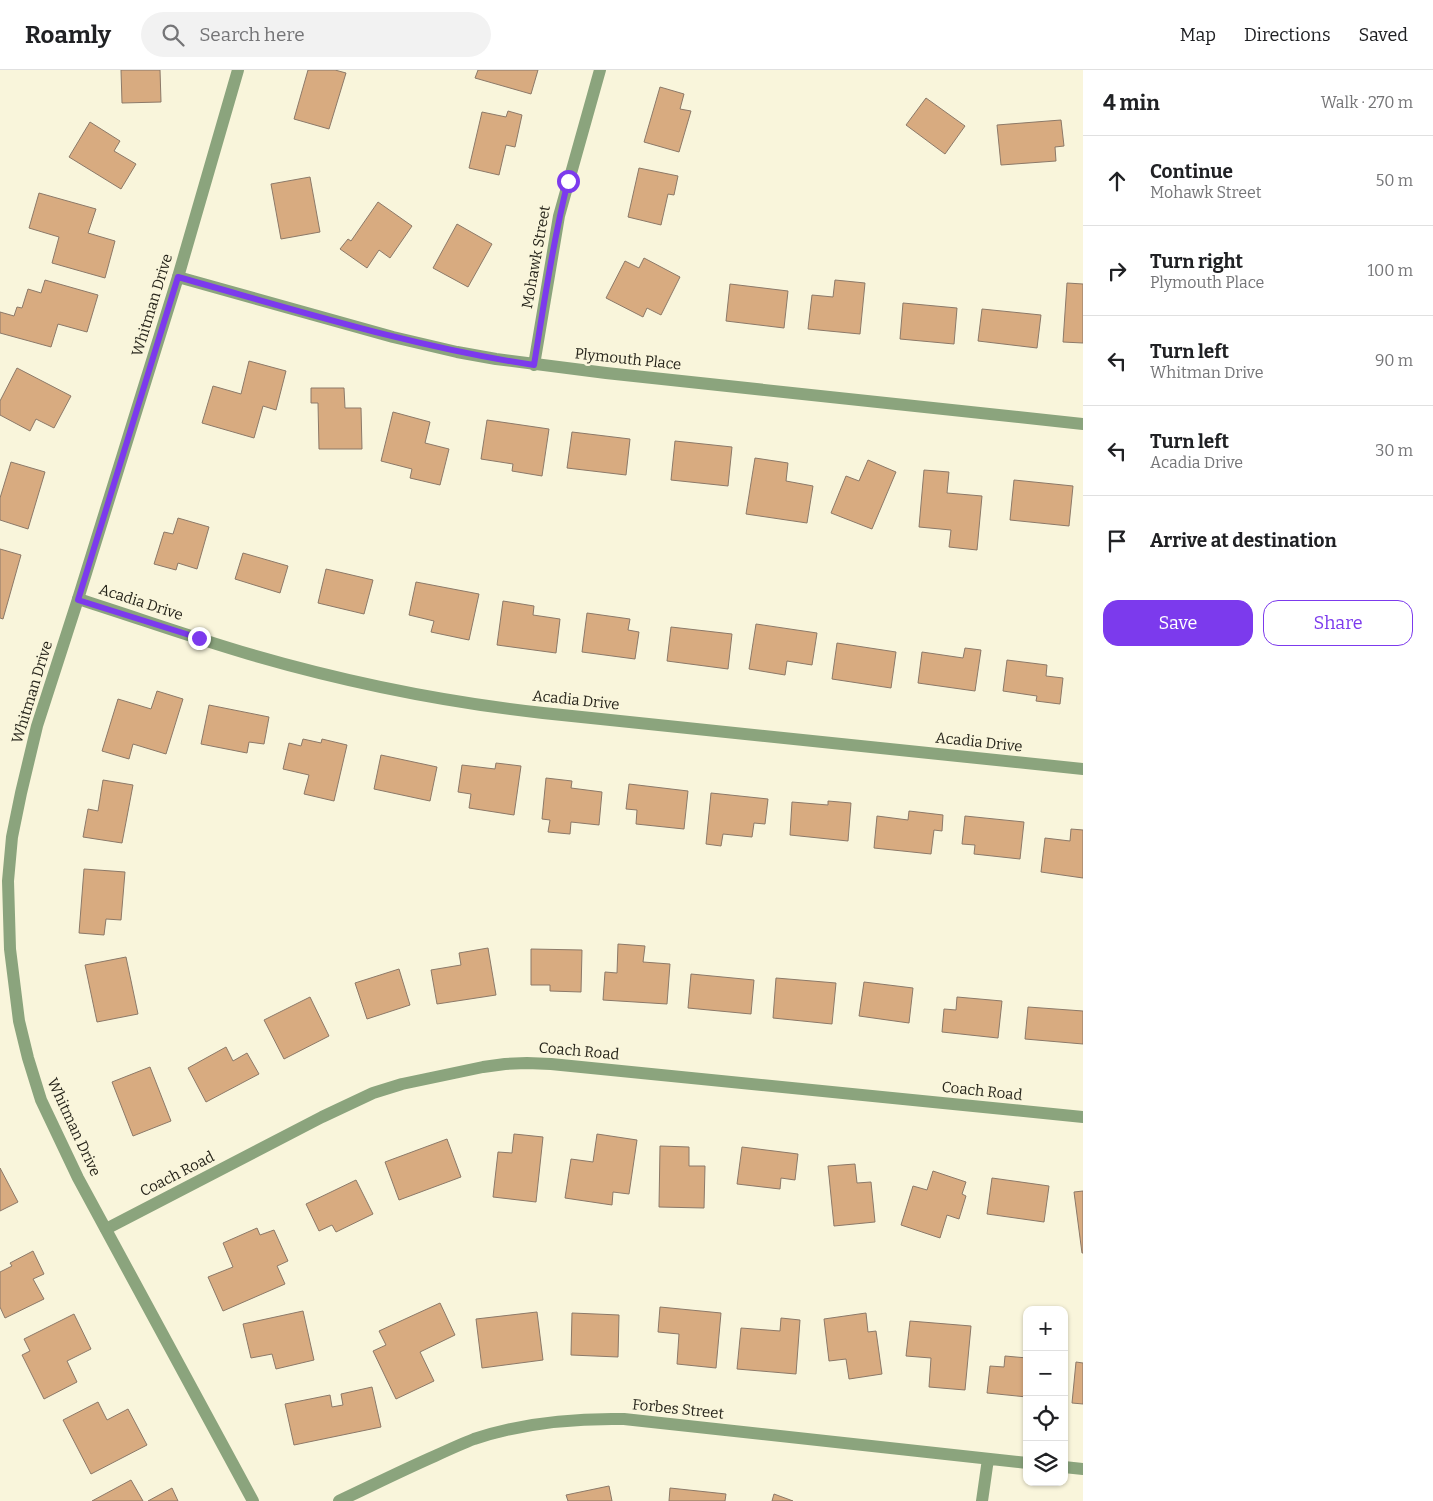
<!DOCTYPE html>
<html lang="en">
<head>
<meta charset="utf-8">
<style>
	:root { --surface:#fff; --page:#f2f2f2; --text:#202124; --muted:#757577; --line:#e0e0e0; --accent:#7c3aed }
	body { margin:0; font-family:Bitter,serif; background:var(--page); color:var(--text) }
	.controls { position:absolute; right:15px; bottom:15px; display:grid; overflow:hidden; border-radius:10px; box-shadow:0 1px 4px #0004 }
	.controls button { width:45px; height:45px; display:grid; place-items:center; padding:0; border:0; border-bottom:1px solid var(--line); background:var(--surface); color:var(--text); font:25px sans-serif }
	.stop { position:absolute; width:15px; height:15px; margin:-11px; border:4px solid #7c3aed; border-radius:50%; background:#fff }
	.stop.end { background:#7c3aed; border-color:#fff; box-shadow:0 1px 5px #0008 }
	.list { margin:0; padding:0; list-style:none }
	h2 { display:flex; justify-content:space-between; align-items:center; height:65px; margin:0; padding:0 20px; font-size:21px }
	h2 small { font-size:16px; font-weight:400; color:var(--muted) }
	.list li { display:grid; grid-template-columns:32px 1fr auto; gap:15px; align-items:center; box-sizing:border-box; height:90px; padding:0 20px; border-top:1px solid var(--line) }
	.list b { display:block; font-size:19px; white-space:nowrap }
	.list p { margin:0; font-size:16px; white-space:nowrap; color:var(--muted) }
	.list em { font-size:16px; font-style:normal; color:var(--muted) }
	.actions { display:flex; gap:10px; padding:15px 20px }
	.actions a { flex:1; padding:11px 0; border:1px solid var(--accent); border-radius:15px; text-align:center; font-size:18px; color:var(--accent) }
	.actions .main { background:var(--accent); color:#fff }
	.icon { flex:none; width:28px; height:28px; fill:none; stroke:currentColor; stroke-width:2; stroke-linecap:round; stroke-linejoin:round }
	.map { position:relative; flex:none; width:1083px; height:1431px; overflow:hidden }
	header { display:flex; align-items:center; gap:30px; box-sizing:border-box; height:70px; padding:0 25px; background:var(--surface); border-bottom:1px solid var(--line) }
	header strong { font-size:24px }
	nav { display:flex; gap:28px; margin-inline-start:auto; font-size:18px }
	.search { width:350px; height:45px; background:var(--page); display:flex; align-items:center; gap:12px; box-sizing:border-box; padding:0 18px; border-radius:28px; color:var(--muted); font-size:19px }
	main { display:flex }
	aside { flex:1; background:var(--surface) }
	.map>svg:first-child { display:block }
</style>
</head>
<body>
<header>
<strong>Roamly</strong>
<div class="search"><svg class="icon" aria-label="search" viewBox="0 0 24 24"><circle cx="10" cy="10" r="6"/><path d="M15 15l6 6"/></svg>Search here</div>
<nav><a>Map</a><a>Directions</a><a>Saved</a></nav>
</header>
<main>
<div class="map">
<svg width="1083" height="1431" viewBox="0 0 1083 1431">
	<rect width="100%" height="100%" fill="#f9f5db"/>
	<!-- building -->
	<path fill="#d8ab80" stroke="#8c7968" d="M 121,0 L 160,0 L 161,32 L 122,33 Z
		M 308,0 L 335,0 L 346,3 L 329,59 L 294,49 Z
		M 478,0 L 538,0 L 531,24 L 475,8 Z
		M 660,17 L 684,24 L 680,39 L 691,41 L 679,82 L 644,72 Z
		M 926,28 L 965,56 L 945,84 L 906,55 Z
		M 508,41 L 522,45 L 515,77 L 506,75 L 499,105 L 469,98 L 482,42 L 506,47 Z
		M 1061,50 L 1064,76 L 1055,77 L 1056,91 L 1001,95 L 997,55 Z
		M 90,52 L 120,71 L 114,81 L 136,94 L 121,119 L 69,87 Z
		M 639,98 L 678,106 L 674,125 L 668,124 L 661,155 L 628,147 Z
		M 310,107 L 320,162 L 281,169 L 271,114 Z
		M 39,123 L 96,139 L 88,163 L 115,171 L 105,208 L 52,193 L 59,167 L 29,158 Z
		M 378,132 L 412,156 L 390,188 L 379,180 L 367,198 L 340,179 L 348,169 L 351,171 Z
		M 457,154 L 492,174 L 468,217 L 433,198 Z
		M 644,188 L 680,207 L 661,245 L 647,238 L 643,247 L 606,228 L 625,191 L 639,198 Z
		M 45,210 L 98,225 L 87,262 L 58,254 L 51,277 L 0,263 L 0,242 L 14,246 L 17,237 L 22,238 L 28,219 L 41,223 Z
		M 835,210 L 865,213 L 860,264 L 808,259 L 812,225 L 833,227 Z
		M 1067,213 L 1083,214 L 1083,273 L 1063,272 Z
		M 730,214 L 788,221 L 784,258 L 726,251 Z
		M 903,233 L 957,238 L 954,274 L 900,269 Z
		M 982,239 L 1041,245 L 1037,278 L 978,271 Z
		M 249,291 L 286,301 L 276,340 L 263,336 L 254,368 L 202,353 L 213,316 L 241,324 Z
		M 17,298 L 71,326 L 54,358 L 36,349 L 30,361 L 0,345 L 0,331 Z
		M 311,318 L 344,318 L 345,338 L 361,338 L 362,379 L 319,379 L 318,333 L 311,333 Z
		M 393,342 L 430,352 L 425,373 L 449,379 L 440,415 L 410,408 L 412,399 L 381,391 Z
		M 487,350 L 549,359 L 542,406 L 512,401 L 513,394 L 481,389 Z
		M 572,362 L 630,369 L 626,405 L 567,398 Z
		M 675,371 L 732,377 L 728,416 L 671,410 Z
		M 755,388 L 788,393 L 786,411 L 813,416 L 807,453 L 746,444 Z
		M 868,390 L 896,402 L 872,459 L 831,443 L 846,406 L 859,411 Z
		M 11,392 L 45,402 L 28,459 L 0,450 L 0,428 Z
		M 924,400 L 949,402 L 947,423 L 982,426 L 977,480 L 949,477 L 951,460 L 919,457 Z
		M 1014,410 L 1073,416 L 1069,456 L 1010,450 Z
		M 178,448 L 209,457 L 197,499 L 178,493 L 176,500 L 154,494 L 164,462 L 173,464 Z
		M 0,479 L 21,485 L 3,549 L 0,548 Z
		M 243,483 L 288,496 L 280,523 L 235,509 Z
		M 326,499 L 373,510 L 364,544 L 318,533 Z
		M 416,512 L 479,524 L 469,570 L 431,562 L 434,551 L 409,545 Z
		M 503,531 L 534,536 L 533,545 L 560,549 L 556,583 L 497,575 Z
		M 587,543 L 630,549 L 628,560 L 639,562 L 635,589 L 582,582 Z
		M 756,554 L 817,563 L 812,595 L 787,591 L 785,605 L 749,599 Z
		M 671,557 L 732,564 L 728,599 L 667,591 Z
		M 837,573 L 896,582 L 891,618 L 832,609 Z
		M 965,578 L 981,580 L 975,621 L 918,613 L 922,582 L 963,588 Z
		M 1007,590 L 1047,595 L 1046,606 L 1063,608 L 1060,634 L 1036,631 L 1037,626 L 1003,621 Z
		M 157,621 L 183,629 L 166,684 L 133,674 L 129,689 L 102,681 L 118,629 L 151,639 Z
		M 209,635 L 269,647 L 264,674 L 249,672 L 247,683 L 201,674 Z
		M 303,669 L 321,673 L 322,669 L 347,675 L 334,731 L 304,724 L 309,705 L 283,699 L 289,673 L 301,676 Z
		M 381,685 L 437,697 L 430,731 L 374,719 Z
		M 496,693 L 521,696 L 514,745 L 469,738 L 471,724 L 458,722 L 462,695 L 495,699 Z
		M 546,708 L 572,711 L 571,718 L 602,722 L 599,755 L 571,752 L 570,764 L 548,762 L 550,750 L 542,749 Z
		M 103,710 L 133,715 L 122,773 L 83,767 L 88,739 L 98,741 Z
		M 629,714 L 688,721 L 684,759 L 636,754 L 637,740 L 626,739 Z
		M 711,723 L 768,729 L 765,754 L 754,753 L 752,767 L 723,764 L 721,776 L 706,774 Z
		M 828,731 L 851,733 L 848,771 L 790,765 L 792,732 L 828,735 Z
		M 909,741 L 943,745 L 942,761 L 934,760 L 931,784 L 874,778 L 877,746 L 908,750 Z
		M 965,746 L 1024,752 L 1020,789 L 974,784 L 975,775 L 962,774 Z
		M 1071,759 L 1083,760 L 1083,808 L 1041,802 L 1045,768 L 1070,771 Z
		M 84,799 L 125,802 L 121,850 L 106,849 L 104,865 L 79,863 Z
		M 618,874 L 645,876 L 643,892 L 670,894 L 667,934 L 603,930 L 605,902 L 617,903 Z
		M 488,878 L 496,925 L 437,934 L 431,900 L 461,895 L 459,883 Z
		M 531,879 L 582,880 L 581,922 L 550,921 L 550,915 L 531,915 Z
		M 126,887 L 138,944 L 97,952 L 85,895 Z
		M 399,899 L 410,935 L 367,949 L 355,913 Z
		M 691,904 L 754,910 L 751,944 L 688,938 Z
		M 776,908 L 836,913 L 832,954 L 773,948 Z
		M 864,912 L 913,918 L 909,953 L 859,946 Z
		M 310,927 L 329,966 L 284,989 L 264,950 Z
		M 957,927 L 1002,931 L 998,968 L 942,962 L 944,939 L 956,940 Z
		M 1028,937 L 1083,941 L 1083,974 L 1025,969 Z
		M 226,977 L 233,991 L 247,983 L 259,1004 L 206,1032 L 188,998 Z
		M 150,997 L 171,1051 L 133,1066 L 112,1012 Z
		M 514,1064 L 543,1067 L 536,1132 L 493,1127 L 498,1082 L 512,1083 Z
		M 597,1064 L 637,1070 L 629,1124 L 613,1122 L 612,1135 L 565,1128 L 571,1089 L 593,1092 Z
		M 447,1069 L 461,1107 L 399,1130 L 385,1092 Z
		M 660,1076 L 689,1077 L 689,1096 L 705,1096 L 704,1138 L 659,1137 Z
		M 742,1077 L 798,1084 L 795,1110 L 781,1108 L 780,1119 L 737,1114 Z
		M 855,1094 L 857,1113 L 871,1112 L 875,1152 L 834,1156 L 828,1096 Z
		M 0,1098 L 18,1132 L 0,1141 Z
		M 933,1101 L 966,1112 L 962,1124 L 966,1126 L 959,1149 L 947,1145 L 940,1168 L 901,1155 L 913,1116 L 927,1120 Z
		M 992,1108 L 1049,1116 L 1044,1152 L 987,1144 Z
		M 356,1110 L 373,1144 L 336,1162 L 332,1155 L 319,1161 L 306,1134 Z
		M 1083,1121 L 1083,1183 L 1082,1183 L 1074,1122 Z
		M 257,1158 L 260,1165 L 274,1160 L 288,1191 L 277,1196 L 285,1214 L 223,1241 L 208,1207 L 233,1197 L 223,1173 Z
		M 33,1181 L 44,1204 L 33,1209 L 44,1229 L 5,1248 L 0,1237 L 0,1202 L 12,1196 L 10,1193 Z
		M 440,1233 L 455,1265 L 420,1282 L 434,1311 L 396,1329 L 373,1281 L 386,1275 L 379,1261 Z
		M 660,1237 L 721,1243 L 716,1298 L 677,1294 L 679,1264 L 658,1262 Z
		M 303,1241 L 314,1290 L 276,1299 L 272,1284 L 251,1288 L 243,1254 Z
		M 537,1242 L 543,1290 L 482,1298 L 476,1249 Z
		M 572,1243 L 619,1245 L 618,1287 L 571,1285 Z
		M 866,1243 L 868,1262 L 876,1261 L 882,1304 L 849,1309 L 846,1289 L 829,1291 L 824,1249 Z
		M 74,1244 L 91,1279 L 67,1291 L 77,1312 L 44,1329 L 22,1285 L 30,1281 L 24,1269 Z
		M 781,1248 L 800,1250 L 796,1304 L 737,1299 L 741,1258 L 780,1261 Z
		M 910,1251 L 971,1256 L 965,1320 L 929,1317 L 931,1288 L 906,1286 Z
		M 1005,1286 L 1027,1288 L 1027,1327 L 987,1323 L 990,1296 L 1004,1297 Z
		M 1076,1292 L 1083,1293 L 1083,1334 L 1072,1333 Z
		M 372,1317 L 381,1357 L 294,1375 L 285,1334 L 330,1325 L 332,1337 L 343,1335 L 341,1324 Z
		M 98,1332 L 107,1350 L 128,1339 L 147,1375 L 91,1404 L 63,1350 Z
		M 131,1410 L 143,1431 L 92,1431 Z
		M 609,1416 L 612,1431 L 568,1431 L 566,1425 Z
		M 172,1418 L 178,1431 L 148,1431 Z
		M 670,1418 L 726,1424 L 725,1431 L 669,1431 Z
		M 774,1424 L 793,1431 L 772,1431 Z"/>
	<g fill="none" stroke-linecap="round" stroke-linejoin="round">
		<!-- minor -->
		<path stroke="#8ba47d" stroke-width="12" d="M 178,207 L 393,267 L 457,282 L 496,289 L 606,303 L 1083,354
			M 534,295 L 559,146 L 600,0
			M 78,529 C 135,547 191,567 249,584 C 345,612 444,632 543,643 L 1083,699
			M 106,1159 L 322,1047 L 373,1023 L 402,1014 L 483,997 L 505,994 L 527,993 L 551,994 L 1083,1047
			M 1064,1397 L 1083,1399
			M 339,1431 C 371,1416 403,1400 435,1386 C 448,1380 461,1374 474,1369 C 522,1353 574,1348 624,1349 L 1027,1393
			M 982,1431 L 988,1389"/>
		<!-- tertiary -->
		<path stroke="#8ba47d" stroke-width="12" d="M 238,0 L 178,207 L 78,529 L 37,656 L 21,723 L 12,767 L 8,811 L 10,879 L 19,951 L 28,988 L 41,1030 L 78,1108 L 253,1431"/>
	</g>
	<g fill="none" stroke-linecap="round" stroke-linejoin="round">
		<!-- route -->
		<path stroke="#7c3aed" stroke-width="6" d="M 199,568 L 78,530 L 178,207 C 296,240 413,277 534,295 C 544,233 553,172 568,111"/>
	</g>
	<g text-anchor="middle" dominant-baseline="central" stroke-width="5" stroke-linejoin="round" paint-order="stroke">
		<!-- street labels -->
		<g font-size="15" fill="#28261c" stroke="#f9f5db">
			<text transform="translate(536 187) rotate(-80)">Mohawk Street</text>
			<text transform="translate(152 235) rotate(-73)">Whitman Drive</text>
			<text transform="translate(628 289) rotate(6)">Plymouth Place</text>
			<text transform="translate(141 532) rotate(18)">Acadia Drive</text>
			<text transform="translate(32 622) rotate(-73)">Whitman Drive</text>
			<text transform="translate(576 630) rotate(6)">Acadia Drive</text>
			<text transform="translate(979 672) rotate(6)">Acadia Drive</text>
			<text transform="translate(579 981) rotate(5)">Coach Road</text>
			<text transform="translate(982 1021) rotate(6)">Coach Road</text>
			<text transform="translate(74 1057) rotate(65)">Whitman Drive</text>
			<text transform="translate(177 1104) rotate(-27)">Coach Road</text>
			<text transform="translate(678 1339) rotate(6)">Forbes Street</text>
		</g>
	</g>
</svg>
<div class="controls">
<button>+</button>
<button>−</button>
<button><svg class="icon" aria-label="locate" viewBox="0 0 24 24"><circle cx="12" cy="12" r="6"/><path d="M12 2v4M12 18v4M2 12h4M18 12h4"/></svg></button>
<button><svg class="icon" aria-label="layers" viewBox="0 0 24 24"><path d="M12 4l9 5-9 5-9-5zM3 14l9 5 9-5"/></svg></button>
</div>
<div class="stop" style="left:568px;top:111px"></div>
<div class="stop end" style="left:199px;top:568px"></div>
</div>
<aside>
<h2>4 min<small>Walk · 270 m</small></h2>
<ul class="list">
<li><svg class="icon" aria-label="ahead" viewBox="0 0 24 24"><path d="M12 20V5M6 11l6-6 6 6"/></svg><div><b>Continue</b><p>Mohawk Street</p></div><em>50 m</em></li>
<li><svg class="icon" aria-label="right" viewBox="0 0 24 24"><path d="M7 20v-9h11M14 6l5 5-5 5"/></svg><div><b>Turn right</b><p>Plymouth Place</p></div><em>100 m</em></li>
<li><svg class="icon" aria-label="left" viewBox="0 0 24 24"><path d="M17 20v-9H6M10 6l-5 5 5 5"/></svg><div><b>Turn left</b><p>Whitman Drive</p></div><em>90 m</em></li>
<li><svg class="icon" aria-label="left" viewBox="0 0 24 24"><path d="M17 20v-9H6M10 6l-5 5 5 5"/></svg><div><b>Turn left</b><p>Acadia Drive</p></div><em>30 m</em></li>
<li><svg class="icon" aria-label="arrive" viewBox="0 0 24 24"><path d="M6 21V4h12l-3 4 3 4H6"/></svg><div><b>Arrive at destination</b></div></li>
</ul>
<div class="actions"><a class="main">Save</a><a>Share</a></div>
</aside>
</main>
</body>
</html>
